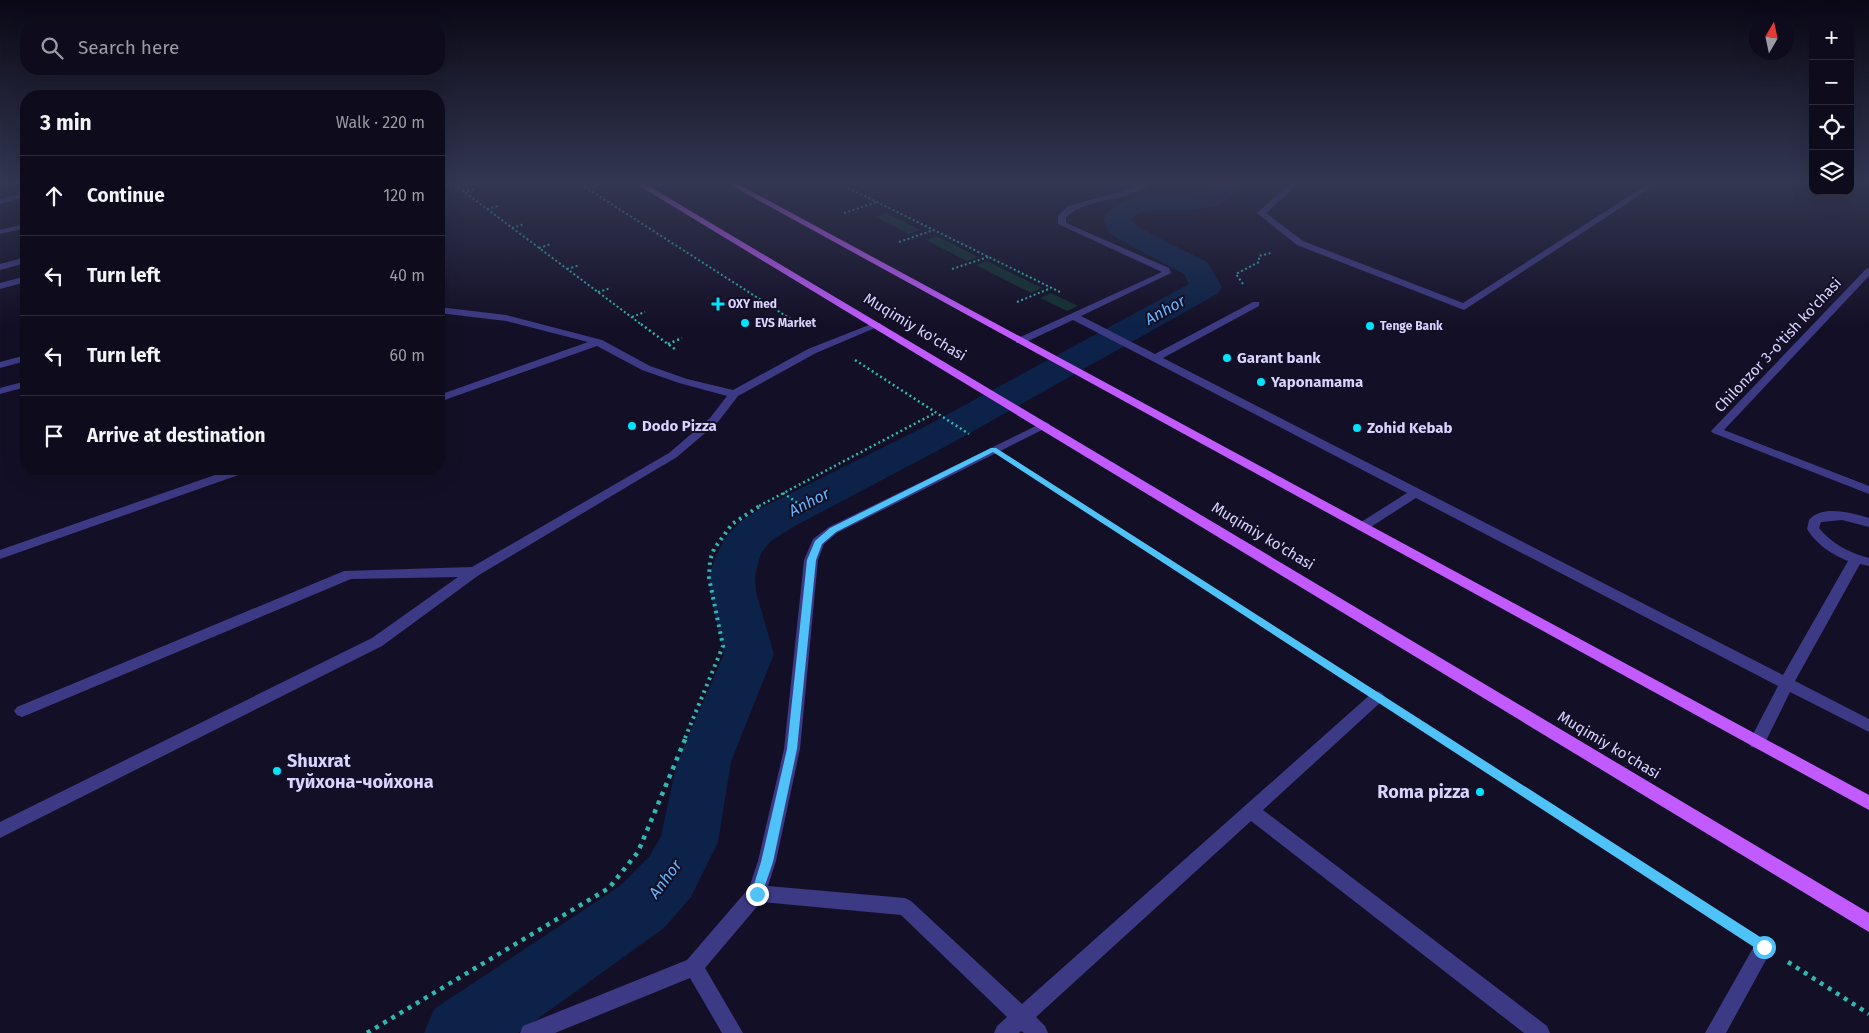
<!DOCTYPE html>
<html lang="en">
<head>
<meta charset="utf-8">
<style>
	:root { --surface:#0e0b1c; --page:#171425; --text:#f1f3f6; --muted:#9b9ba3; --line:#2e2b3b }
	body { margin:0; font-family:"Fira Sans",sans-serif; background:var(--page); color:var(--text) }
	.controls { position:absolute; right:15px; top:15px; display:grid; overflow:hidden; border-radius:10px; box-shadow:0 5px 20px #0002 }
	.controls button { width:45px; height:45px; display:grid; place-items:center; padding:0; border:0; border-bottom:1px solid var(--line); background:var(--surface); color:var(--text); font:25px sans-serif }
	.compass { position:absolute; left:1749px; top:15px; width:45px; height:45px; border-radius:50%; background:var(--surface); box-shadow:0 5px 20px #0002; rotate:9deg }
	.stop { position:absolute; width:15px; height:15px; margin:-11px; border:4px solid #4fc3f7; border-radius:50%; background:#fff }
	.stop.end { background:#4fc3f7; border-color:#fff; box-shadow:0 1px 5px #0008 }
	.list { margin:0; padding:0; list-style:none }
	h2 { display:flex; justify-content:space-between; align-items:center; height:65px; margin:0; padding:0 20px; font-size:21px }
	h2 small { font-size:16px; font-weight:400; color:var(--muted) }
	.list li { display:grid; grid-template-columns:32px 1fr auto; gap:15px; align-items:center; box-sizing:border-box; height:80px; padding:0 20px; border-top:1px solid var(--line) }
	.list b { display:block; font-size:19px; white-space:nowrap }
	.list em { font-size:16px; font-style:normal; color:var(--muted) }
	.icon { flex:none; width:28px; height:28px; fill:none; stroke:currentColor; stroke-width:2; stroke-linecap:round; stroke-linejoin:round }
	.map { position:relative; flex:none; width:1869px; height:1033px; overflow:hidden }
	.search { position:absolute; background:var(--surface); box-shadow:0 5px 20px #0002; left:20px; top:20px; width:425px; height:55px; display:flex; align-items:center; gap:12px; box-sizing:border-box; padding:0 18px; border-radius:20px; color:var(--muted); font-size:19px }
	.panel { position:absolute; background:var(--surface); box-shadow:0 5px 20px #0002; left:20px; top:90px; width:425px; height:385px; border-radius:20px }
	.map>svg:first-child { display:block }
</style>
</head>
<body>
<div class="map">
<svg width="1869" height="1033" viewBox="0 0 1869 1033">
	<rect width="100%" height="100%" fill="#130f26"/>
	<!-- green -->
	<path fill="#12302f" d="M 886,213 L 920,230 L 909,234 L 875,217 Z
		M 937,236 L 978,257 L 967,261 L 926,240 Z
		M 987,261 L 1042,288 L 1031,293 L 976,265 Z
		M 1051,293 L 1078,306 L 1067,311 L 1040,298 Z"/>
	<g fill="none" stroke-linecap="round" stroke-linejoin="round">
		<!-- canal -->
		<path fill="#0c2248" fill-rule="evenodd" d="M 1218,182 L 1245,182 C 1211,231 1152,195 1131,219 L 1138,227 L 1207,262 L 1222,287 L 1217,294 L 952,443 L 795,526 L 771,541 L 761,553 L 755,576 L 756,592 L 774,654 L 731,762 L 718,842 L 691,897 L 664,928 L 518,1033 L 424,1033 L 434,1009 L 620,886 L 649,857 L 661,836 L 677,762 L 724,654 L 710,592 L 709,576 L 716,556 L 725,538 L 741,521 L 765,506 L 924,427 L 1189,284 L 1184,274 L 1118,239 L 1109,232 L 1103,219 C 1133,176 1183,211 1218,182 Z"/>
		<!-- path-far3 -->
		<path stroke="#2fb8b0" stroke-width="2" stroke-dasharray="2 2.5" stroke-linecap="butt" d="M 451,182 L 642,325
			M 577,182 L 800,325
			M 836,182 L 1062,293
			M 463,192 L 475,189
			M 487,209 L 498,206
			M 844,213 L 877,202
			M 512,228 L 524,224
			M 899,242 L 934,230
			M 539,248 L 551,244
			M 567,269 L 580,265
			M 952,269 L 988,257
			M 1243,284 L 1236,274 L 1259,262 L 1259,256 L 1271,253
			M 598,292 L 611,288
			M 1017,302 L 1051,288
			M 632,317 L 645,312"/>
		<!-- path-far2 -->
		<path stroke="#2fb8b0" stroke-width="2.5" stroke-dasharray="2 3" stroke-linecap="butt" d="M 641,324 L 676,350
			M 798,324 L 803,327
			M 668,344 L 682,338
			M 855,360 L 969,434
			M 1019,466 L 1082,506
			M 783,493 L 802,506
			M 759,506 L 935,413"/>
		<!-- path-far1 -->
		<path stroke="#2fb8b0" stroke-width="4" stroke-dasharray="2.5 4.5" stroke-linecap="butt" d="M 800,505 L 811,513
			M 1080,505 L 1354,682
			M 1401,713 L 1440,738
			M 685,738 L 723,646 L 709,578 L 710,560 L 714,549 L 732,524 L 761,505"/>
		<!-- path -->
		<path stroke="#2fb8b0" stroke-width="4.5" stroke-dasharray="4 5.5" stroke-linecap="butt" d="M 1438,737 L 1738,930
			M 1788,962 L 1869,1014
			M 367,1033 L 609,888 L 638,852 L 686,737"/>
		<!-- minor -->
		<path fill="#3d3a85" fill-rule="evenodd" d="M 16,182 L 24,182 L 25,197 L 0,204 L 0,199 L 18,194 Z
			M 1145,182 L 1154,182 C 1129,203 1090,196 1066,217 L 1066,223 L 1169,268 L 1171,273 L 1081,316 L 1155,354 L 1253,302 L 1259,302 L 1259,306 L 1163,358 L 1783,675 L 1848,561 C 1831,554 1817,545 1807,529 L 1809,520 C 1822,504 1853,513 1869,518 L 1869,527 L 1842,520 L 1821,522 L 1819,528 C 1832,544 1850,553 1869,558 L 1869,566 L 1860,564 L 1795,681 L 1869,719 L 1869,732 L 1790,692 L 1763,747 L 1757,748 L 1751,747 L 1749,742 L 1778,686 L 1416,498 L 1366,530 L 1358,530 L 1356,527 L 1358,524 L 1407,493 L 1073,320 L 1024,343 L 1016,343 L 1016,339 L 1162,272 L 1058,224 L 1058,216 L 1068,206 L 1128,190 Z
			M 1292,182 L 1300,182 L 1266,213 L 1303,241 L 1463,303 L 1651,182 L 1660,182 L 1464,310 L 1297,245 L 1257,213 Z
			M 26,224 L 26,228 L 0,234 L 0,230 Z
			M 26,257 L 26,263 L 0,270 L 0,264 Z
			M 1869,268 L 1869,276 L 1724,430 L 1869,486 L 1869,494 L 1713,433 L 1711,431 L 1713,429 L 1866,269 Z
			M 26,276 L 26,282 L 0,289 L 0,283 Z
			M 439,307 L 506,315 L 602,340 L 650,366 L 687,379 L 733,390 L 808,349 L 874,323 L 880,323 L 882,325 L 816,353 L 738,396 L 718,422 L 677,457 L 479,575 L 382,646 L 0,838 L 0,822 L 372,638 L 458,577 L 351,579 L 27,715 L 22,717 L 17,715 L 14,711 L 17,707 L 344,571 L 472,567 L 669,453 L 710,418 L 727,396 L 679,383 L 642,370 L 597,346 L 439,402 L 439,395 L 588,342 L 506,321 L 439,313 Z
			M 26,355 L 26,361 L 0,368 L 0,362 Z
			M 26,381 L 26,387 L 0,394 L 0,388 Z
			M 1044,422 L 1048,423 L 1050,425 L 1048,427 L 837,533 L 824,544 L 818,560 L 800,749 L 776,861 L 768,886 L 905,898 L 911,901 L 1022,1004 L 1372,693 L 1377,691 L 1382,693 L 1385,697 L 1382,701 L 1263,810 L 1547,1026 L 1550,1033 L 1524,1033 L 1251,821 L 1036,1017 L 1045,1026 L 1048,1033 L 1024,1033 L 1021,1031 L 1019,1033 L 994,1033 L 997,1026 L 1007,1017 L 901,915 L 761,902 L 705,968 L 743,1033 L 722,1033 L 690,978 L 555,1033 L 520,1033 L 523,1026 L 687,960 L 749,888 L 758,861 L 784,749 L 804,560 L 813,539 L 829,527 Z
			M 232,469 L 249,469 L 247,472 L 0,559 L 0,550 Z
			M 1764,938 L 1771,941 L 1773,947 L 1726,1033 L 1705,1033 L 1757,941 Z"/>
		<!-- major -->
		<path fill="#c25bff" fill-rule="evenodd" d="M 633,182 L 642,182 L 1869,913 L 1869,932 Z
			M 725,182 L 734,182 L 1869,795 L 1869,810 Z"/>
	</g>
	<!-- sky -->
	<linearGradient id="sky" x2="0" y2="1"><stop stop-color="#0a0815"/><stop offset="0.56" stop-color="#333752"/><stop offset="1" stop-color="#333752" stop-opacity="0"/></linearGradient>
	<rect width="1869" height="326" fill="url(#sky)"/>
	<!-- route -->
	<path fill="#4fc3f7" d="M 991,448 L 996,448 L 1768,942 L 1770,947 L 1768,951 L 1760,951 L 993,452 L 836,532 L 822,544 L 816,560 L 797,749 L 773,862 L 761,897 L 753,897 L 751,894 L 761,862 L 787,749 L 807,560 L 815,541 L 830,528 Z"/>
	<!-- markers -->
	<g fill="#00e5ff" stroke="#130f26" stroke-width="2">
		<path d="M715.5 296.5h5v5h5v5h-5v5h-5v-5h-5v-5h5z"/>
		<circle cx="745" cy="323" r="5"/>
		<circle cx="1370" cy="326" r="5"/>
		<circle cx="1227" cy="358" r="5"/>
		<circle cx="1261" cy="382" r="5"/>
		<circle cx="632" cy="426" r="5"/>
		<circle cx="1357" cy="428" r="5"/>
		<circle cx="277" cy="771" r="5"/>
		<circle cx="1480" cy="792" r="5"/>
	</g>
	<g text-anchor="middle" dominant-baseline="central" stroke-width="4" stroke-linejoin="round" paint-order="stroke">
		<!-- far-poi labels -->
		<g font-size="12" font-weight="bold" fill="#d9d4ff" stroke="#130f26" text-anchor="start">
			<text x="728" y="304">OXY med</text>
			<text x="755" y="323">EVS Market</text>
			<text x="1380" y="326">Tenge Bank</text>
		</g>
		<!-- street labels -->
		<g font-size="15" fill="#d9d4ff" stroke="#130f26">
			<text transform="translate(915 327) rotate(31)">Muqimiy ko'chasi</text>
			<text transform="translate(1778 345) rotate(-47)">Chilonzor 3-o'tish ko'chasi</text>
			<text transform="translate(1263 536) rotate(31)">Muqimiy ko'chasi</text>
			<text transform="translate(1609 745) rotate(31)">Muqimiy ko'chasi</text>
		</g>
		<!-- poi labels -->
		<g font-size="15" font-weight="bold" fill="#d9d4ff" stroke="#130f26" text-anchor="start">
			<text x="1237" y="358">Garant bank</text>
			<text x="1271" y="382">Yaponamama</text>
			<text x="642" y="426">Dodo Pizza</text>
			<text x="1367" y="428">Zohid Kebab</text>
		</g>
		<!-- water labels -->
		<g font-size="16" font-style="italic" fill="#62b6ff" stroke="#130f26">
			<text transform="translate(1165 310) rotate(-29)">Anhor</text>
			<text transform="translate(809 502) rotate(-27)">Anhor</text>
			<text transform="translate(665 879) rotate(-53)">Anhor</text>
		</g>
		<!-- near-poi labels -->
		<g font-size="18" font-weight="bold" fill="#d9d4ff" stroke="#130f26" text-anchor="start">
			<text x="287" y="761">Shuxrat<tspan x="287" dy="21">туйхона-чойхона</tspan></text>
			<text x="1470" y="792" text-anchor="end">Roma pizza</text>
		</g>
	</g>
</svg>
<div class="controls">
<button>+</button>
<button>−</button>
<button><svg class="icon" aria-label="locate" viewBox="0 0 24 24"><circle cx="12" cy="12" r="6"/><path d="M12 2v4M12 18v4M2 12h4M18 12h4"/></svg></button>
<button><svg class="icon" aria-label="layers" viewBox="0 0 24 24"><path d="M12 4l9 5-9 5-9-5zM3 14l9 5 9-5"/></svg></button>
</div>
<svg class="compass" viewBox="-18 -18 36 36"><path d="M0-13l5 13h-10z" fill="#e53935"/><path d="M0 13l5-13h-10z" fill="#9b9ba3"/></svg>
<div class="stop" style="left:1764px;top:947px"></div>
<div class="stop end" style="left:757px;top:894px"></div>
<div class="search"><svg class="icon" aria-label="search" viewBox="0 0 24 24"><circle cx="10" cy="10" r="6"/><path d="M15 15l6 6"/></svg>Search here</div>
<section class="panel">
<h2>3 min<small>Walk · 220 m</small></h2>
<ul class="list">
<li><svg class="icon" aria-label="ahead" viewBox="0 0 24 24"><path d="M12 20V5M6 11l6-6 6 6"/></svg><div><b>Continue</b></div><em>120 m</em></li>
<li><svg class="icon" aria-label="left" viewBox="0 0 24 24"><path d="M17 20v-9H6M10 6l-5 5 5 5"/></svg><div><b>Turn left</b></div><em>40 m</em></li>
<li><svg class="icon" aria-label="left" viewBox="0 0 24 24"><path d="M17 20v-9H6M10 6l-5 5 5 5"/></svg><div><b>Turn left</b></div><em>60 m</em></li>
<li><svg class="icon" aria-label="arrive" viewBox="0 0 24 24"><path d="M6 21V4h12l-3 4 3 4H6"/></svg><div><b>Arrive at destination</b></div></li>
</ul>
</section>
</div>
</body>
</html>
